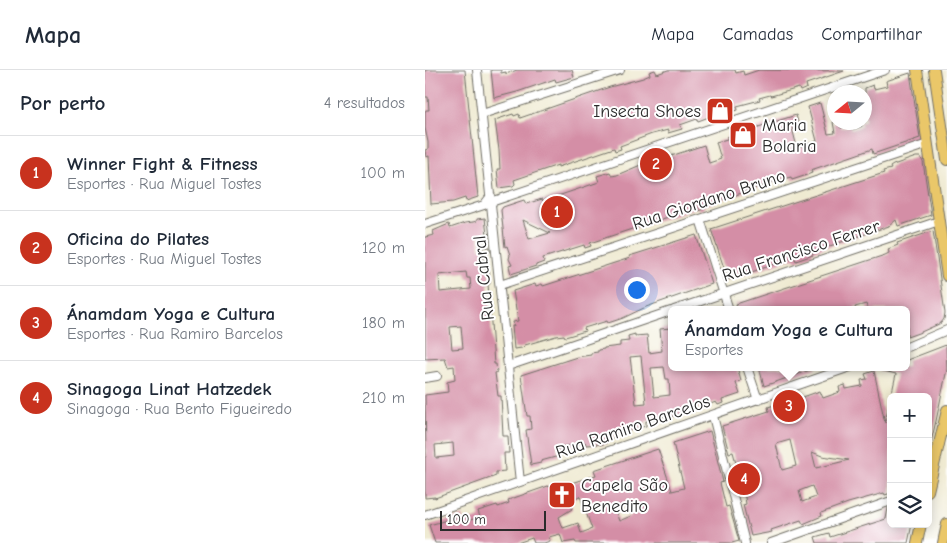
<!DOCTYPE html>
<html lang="pt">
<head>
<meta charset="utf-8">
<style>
	:root { --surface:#fff; --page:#f2f2f3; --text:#1f2937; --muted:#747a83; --line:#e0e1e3; --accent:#c8321e }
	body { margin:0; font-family:"Comic Neue",sans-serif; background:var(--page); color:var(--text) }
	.controls { position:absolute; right:15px; bottom:15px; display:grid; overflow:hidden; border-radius:8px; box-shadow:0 2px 12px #0003 }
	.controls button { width:45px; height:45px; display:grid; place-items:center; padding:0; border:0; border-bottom:1px solid var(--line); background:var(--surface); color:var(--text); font:25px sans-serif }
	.compass { position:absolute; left:402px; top:15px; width:45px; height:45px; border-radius:50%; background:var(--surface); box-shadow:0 2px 12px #0003; rotate:252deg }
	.scale { position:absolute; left:15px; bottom:12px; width:106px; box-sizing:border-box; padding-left:5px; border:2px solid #2b2b2b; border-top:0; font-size:14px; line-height:18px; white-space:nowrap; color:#2b2b2b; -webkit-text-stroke:4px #fff; paint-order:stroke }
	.you { position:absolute; left:211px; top:219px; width:18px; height:18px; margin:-12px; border:4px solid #fff; border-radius:50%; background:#1a73e8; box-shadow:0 0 0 8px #1a73e833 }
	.badge { display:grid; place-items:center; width:32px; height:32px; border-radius:50%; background:var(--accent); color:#fff; font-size:16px; font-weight:700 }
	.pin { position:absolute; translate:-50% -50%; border:2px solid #fff; box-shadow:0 1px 5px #0006 }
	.popup { position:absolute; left:243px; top:236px; width:242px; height:65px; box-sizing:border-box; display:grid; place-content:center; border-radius:8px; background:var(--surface); filter:drop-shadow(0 1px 4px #0005); font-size:16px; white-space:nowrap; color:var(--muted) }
	.popup b { font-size:19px; color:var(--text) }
	.popup::after { content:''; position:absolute; left:50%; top:100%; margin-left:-10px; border:10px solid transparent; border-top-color:var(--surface) }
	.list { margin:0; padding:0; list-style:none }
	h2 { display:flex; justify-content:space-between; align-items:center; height:65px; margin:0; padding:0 20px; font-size:21px }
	h2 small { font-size:16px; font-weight:400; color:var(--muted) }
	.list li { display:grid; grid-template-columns:32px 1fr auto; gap:15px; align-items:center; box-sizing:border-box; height:75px; padding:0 20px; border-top:1px solid var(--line) }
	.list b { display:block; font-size:19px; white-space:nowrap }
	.list p { margin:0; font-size:16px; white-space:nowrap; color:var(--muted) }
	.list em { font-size:16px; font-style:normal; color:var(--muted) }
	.icon { flex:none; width:28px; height:28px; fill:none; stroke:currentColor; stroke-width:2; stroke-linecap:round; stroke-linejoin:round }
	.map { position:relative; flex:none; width:522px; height:473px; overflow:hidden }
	header { display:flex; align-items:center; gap:30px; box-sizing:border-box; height:70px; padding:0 25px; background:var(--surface); border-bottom:1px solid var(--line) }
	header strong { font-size:24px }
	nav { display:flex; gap:28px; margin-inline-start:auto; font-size:18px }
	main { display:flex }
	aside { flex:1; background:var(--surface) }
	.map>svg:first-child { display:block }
</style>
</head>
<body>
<header>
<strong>Mapa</strong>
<nav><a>Mapa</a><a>Camadas</a><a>Compartilhar</a></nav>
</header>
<main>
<aside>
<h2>Por perto<small>4 resultados</small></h2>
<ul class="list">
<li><span class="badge">1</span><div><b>Winner Fight &amp; Fitness</b><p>Esportes · Rua Miguel Tostes</p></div><em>100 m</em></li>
<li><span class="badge">2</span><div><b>Oficina do Pilates</b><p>Esportes · Rua Miguel Tostes</p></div><em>120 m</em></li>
<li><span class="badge">3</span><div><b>Ánamdam Yoga e Cultura</b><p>Esportes · Rua Ramiro Barcelos</p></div><em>180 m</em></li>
<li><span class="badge">4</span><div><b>Sinagoga Linat Hatzedek</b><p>Sinagoga · Rua Bento Figueiredo</p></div><em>210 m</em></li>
</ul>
</aside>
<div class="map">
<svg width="522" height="473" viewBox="0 0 522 473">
	<rect width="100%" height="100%" fill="#fff"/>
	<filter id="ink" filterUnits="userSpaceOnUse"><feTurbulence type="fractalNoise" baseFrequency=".02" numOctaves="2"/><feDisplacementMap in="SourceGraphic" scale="10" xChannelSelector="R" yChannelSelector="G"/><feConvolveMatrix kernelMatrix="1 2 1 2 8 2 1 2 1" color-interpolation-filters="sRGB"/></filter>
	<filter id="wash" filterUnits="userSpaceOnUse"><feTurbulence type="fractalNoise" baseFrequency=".0096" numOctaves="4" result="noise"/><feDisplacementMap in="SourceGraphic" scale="20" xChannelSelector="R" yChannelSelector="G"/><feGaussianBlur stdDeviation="1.12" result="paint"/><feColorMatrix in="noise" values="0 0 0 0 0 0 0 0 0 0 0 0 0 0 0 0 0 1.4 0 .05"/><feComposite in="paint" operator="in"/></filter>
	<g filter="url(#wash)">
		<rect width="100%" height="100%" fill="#efead1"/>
		<g id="blocks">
			<!-- building -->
			<path fill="#d48ea6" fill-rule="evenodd" d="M 0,0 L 40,0 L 53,127 L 41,131 L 40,128 L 28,132 L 6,134 L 4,86 L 1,87 L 0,81 L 0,80 L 3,79 L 3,72 L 0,58 L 0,42 L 1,40 L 4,40 L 3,27 L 0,27 Z
				M 66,0 L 76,0 L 76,3 L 81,2 L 81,4 L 92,0 L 147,0 L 149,7 L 131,12 L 130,9 L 92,22 L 69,28 Z
				M 230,0 L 232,4 L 243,0 L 310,0 L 311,3 L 318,1 L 319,5 L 334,0 L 419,1 L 381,14 L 382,18 L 375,21 L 374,18 L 346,26 L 345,25 L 334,28 L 335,30 L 312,36 L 313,40 L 307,42 L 306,39 L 273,51 L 272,49 L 255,55 L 257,59 L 243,63 L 243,60 L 227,64 L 195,76 L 196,79 L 190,81 L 189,78 L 133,97 L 133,95 L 89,110 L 90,114 L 88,116 L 74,118 L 72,99 L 75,99 L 74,80 L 70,50 L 88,44 L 89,46 L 94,44 L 95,48 L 185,17 L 218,8 L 225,5 L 224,2 Z
				M 485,3 L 495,68 L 448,84 L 447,79 L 430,85 L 386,100 L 387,103 L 379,106 L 367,110 L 366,107 L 351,111 L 279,136 L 280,138 L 274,141 L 273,137 L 165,173 L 166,176 L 160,178 L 159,175 L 118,188 L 119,192 L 111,195 L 111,196 L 86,204 L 84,196 L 87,195 L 84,189 L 85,185 L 82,176 L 80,177 L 76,140 L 78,137 L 99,130 L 101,134 L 117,129 L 118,131 L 174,112 L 172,106 L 185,102 L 187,106 L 192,105 L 218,94 L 218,92 L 227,89 L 228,92 L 279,75 L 284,93 L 296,89 L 291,72 L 302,69 L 302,67 L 371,45 L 374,56 L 367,58 L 372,77 L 384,74 L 392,71 L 383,37 L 395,33 L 403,64 L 410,63 L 408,52 L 414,52 L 416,58 L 425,55 L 426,60 L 437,56 L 436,52 L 440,52 L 440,18 L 448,15 L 449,19 L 462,16 L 461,11 ZM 98,150 L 125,163 L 104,169 Z
				M 491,87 L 495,87 L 498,92 L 506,145 L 473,156 L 471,150 L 464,156 L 387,182 L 388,185 L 371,191 L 370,188 L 362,190 L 303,210 L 286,159 L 459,103 L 458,101 L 466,99 L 465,97 L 468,95 Z
				M 60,148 L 62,165 L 54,165 L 55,178 L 65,177 L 65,182 L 58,183 L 61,200 L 64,200 L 65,214 L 63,214 L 66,253 L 69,294 L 71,294 L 72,302 L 70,303 L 73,326 L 76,326 L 78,366 L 83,366 L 84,383 L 79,383 L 80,401 L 71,402 L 71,406 L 10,428 L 10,427 L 0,428 L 0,388 L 1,386 L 0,325 L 23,322 L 22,312 L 30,310 L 29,296 L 23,297 L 20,288 L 0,289 L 0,167 L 9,165 L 8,161 L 17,157 L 24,154 L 25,158 L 40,153 L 48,152 L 52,151 L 52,149 ZM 41,202 L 42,208 L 45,208 L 46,219 L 15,222 L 14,205 ZM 36,256 L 38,278 L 27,279 L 25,257 ZM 28,373 L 29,386 L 11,388 L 10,375 Z
				M 508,161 L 520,243 L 519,249 L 516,253 L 496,262 L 482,267 L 482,240 L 443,240 L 441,234 L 430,237 L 431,240 L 313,240 L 311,234 L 460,185 L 464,183 L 463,179 L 473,175 L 472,173 Z
				M 271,165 L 287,214 L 221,237 L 198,248 L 183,253 L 182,251 L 159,258 L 160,261 L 147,265 L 140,267 L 139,265 L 131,266 L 100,275 L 97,278 L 89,279 L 87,256 L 89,256 L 88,252 L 93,251 L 88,221 L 110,214 L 111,216 L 117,214 L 118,216 L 205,188 L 204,186 L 211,184 Z
				M 246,258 L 246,297 L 312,297 L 316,311 L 311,313 L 315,324 L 297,330 L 298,333 L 293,335 L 291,332 L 251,346 L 231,347 L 231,350 L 221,351 L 221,356 L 209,359 L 209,360 L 189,363 L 189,368 L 180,369 L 182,373 L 175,375 L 175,374 L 161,375 L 160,372 L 149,374 L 150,375 L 132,377 L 134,386 L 116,391 L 116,393 L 106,395 L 101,360 L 106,359 L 105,346 L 102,346 L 96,305 L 152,287 L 166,285 L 166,283 L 173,282 L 173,280 L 179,279 L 179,278 L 195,276 L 195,272 L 204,271 L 203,266 L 210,264 L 210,266 L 222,265 L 224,283 L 237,281 L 235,259 ZM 216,286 L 221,333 L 211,334 L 205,287 ZM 239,297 L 241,309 L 244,309 L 245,325 L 229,327 L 226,298 Z
				M 521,275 L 522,299 L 511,351 L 506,372 L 503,372 L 503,327 L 466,327 L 471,304 L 454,300 L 454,297 L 482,297 L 482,290 Z
				M 334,297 L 391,297 L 391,298 L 339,316 Z
				M 449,301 L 460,353 L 463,338 L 466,338 L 466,423 L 460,425 L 459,423 L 423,433 L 396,443 L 397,446 L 378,454 L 376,450 L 346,460 L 347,462 L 326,466 L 318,435 L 321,434 L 319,421 L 308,382 L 304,383 L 297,356 L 344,341 L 343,337 L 362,331 L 363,335 L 376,331 L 375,328 L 395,321 L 398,328 L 415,322 L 414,317 L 420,315 L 421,319 L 437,316 L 436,310 L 442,309 L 440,304 ZM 365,370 L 371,396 L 357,400 L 351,374 ZM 387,382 L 397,386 L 424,390 L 391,398 ZM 387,416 L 391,427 L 377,432 L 374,421 Z
				M 285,361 L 298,412 L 295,413 L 301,437 L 304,436 L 314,471 L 307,473 L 151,473 L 150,471 L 138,473 L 135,464 L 124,467 L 125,471 L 119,473 L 109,473 L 107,468 L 92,473 L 10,473 L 4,455 L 37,446 L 39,452 L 55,447 L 53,441 L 72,435 L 73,437 L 84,433 L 83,430 L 123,416 L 124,417 L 138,412 L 140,415 L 171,405 L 169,400 L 233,379 L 247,421 L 259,418 L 248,373 ZM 155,426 L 167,459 L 156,463 L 153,453 L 138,458 L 134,447 L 147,439 L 145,430 ZM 202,435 L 206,446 L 194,451 L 190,439 Z
				M 465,437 L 466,454 L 487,454 L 483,473 L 392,473 L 390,467 L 404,463 L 405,467 L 461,449 L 463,438 Z"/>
		</g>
	</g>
	<g filter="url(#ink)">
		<use href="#blocks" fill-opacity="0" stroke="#706e65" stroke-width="1"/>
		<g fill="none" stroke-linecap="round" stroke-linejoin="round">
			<defs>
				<path id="minor" d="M 52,0 L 95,412
					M 57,44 L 195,0
					M 66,132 L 460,0
					M 275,149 L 304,240
					M 0,154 L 59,135 L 66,126
					M 75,215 L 503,74
					M 249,240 L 514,151
					M 482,277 L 522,260
					M 83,296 L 246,241
					M 322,297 L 333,330
					M 0,308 L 12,306
					M 288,346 L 320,473
					M 0,445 L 425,297
					M 346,473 L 466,431"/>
				<path id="major" d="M 492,0 L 522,206
					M 509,0 L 522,90
					M 503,421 L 522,340
					M 492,473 L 496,454
					M 518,473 L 522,454"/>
			</defs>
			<!-- minor casing -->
			<use href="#minor" stroke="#706e65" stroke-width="10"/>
			<!-- major casing -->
			<use href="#major" stroke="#706e65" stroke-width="12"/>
			<!-- minor -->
			<use href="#minor" stroke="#fff" stroke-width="8"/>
			<!-- major -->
			<use href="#major" stroke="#eac769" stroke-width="10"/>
		</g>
	</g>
	<!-- icons -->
	<defs>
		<symbol id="shop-square" viewBox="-11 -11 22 22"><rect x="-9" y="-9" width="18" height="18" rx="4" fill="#c8321e" stroke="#fff"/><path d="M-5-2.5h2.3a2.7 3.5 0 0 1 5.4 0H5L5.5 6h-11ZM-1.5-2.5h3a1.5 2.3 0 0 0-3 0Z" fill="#fff"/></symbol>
		<symbol id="church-square" viewBox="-11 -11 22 22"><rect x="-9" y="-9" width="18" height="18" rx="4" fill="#c8321e" stroke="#fff"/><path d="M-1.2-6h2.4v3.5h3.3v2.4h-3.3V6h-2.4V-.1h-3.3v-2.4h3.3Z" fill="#fff"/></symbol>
	</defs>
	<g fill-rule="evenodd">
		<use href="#shop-square" x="279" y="25" width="32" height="32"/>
		<use href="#shop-square" x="302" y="49" width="32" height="32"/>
		<use href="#church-square" x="121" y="409" width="32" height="32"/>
	</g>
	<g text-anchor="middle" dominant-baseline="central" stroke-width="4" stroke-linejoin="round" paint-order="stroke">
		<!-- poi labels -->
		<g font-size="18" fill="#2b2b2b" stroke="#fff" text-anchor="start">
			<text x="276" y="41" text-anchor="end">Insecta Shoes</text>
			<text x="337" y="55">Maria<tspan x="337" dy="21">Bolaria</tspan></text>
			<text x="156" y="415">Capela São<tspan x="156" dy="21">Benedito</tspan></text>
		</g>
		<!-- street labels -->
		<g font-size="18" fill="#2b2b2b" stroke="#fff">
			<text transform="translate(284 130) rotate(-18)">Rua Giordano Bruno</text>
			<text transform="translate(376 181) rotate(-18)">Rua Francisco Ferrer</text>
			<text transform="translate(59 208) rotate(-96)">Rua Cabral</text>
			<text transform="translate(208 357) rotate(-19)">Rua Ramiro Barcelos</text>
		</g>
	</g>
</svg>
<div class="controls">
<button>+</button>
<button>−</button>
<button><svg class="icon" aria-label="layers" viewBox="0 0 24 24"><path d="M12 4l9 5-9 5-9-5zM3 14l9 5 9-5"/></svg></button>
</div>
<svg class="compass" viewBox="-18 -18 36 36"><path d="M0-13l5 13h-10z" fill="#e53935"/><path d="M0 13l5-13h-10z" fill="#747a83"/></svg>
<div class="scale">100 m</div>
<div class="you"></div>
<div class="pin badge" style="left:132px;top:142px">1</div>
<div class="pin badge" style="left:231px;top:94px">2</div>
<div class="pin badge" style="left:364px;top:336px">3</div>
<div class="popup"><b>Ánamdam Yoga e Cultura</b>Esportes</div>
<div class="pin badge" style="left:319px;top:409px">4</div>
</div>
</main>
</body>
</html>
